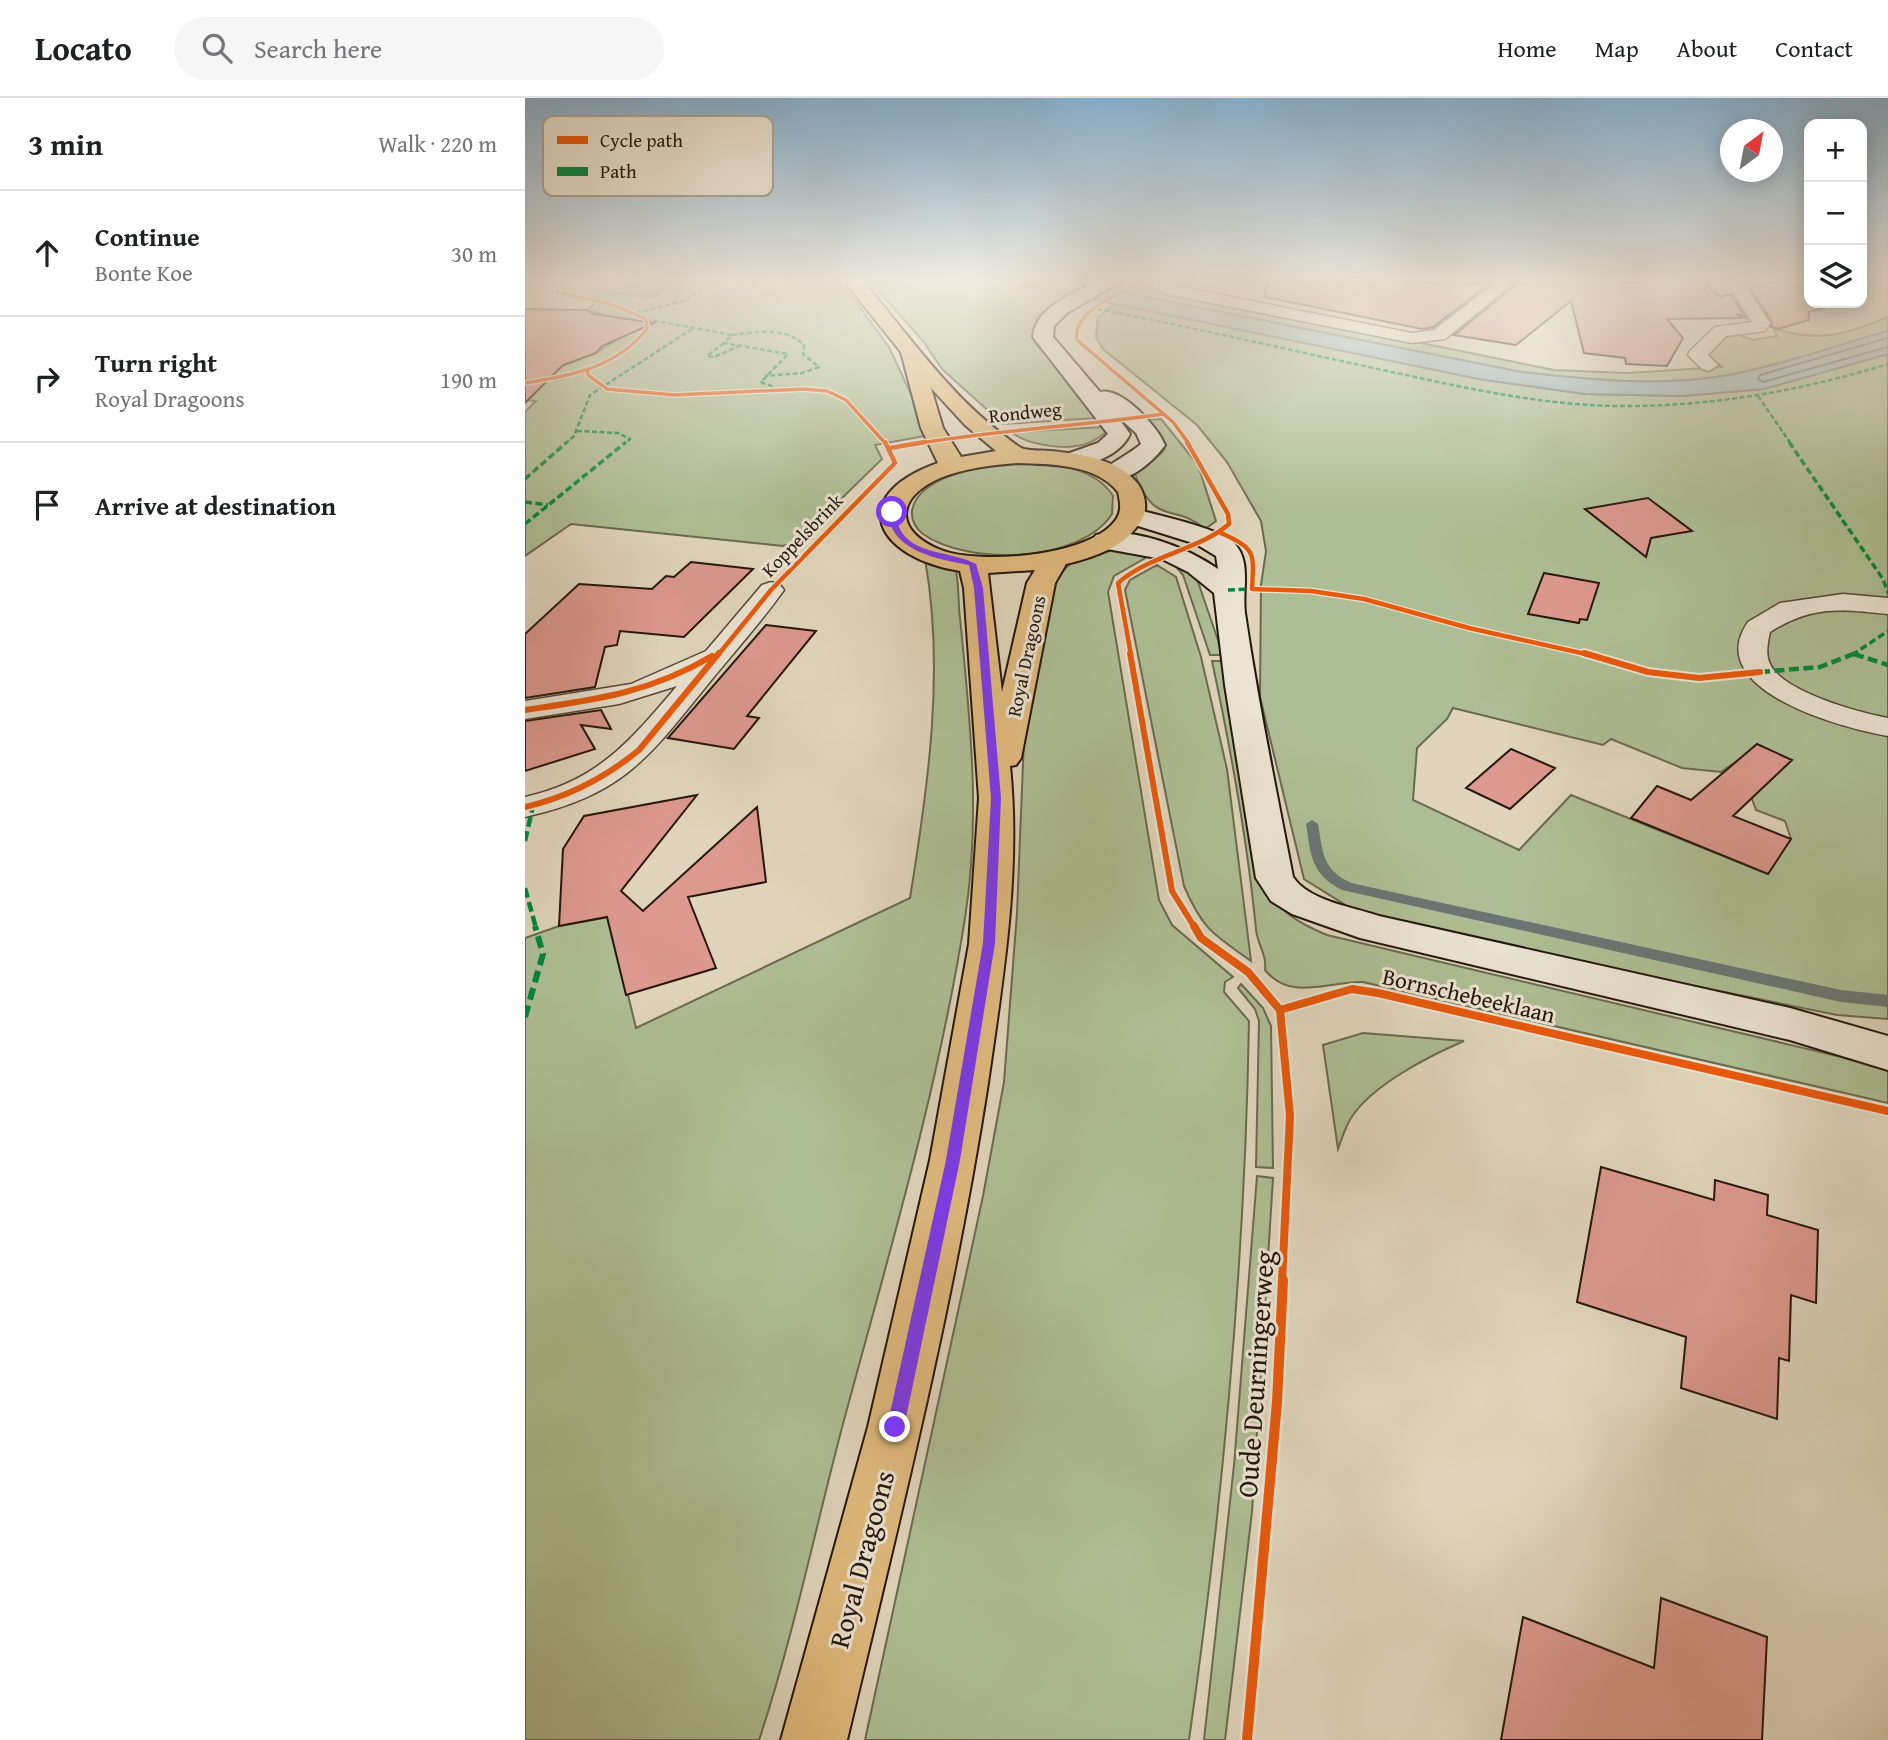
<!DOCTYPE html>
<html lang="en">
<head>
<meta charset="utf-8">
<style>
	:root { --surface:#fff; --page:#f6f6f6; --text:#202124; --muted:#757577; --line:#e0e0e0 }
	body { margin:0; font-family:"Gentium Book Plus",serif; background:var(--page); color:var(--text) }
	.controls { position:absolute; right:21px; top:21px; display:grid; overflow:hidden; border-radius:14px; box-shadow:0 4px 18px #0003 }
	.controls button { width:63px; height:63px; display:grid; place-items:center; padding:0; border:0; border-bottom:2px solid var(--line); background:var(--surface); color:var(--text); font:35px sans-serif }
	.compass { position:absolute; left:1195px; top:21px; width:63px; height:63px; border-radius:50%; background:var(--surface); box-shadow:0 4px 18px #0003; rotate:32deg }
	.stop { position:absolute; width:21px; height:21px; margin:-16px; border:5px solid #7c3aed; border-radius:50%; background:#fff }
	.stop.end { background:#7c3aed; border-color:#fff; box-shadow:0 2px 7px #0008 }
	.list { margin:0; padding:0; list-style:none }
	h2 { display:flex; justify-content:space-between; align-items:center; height:91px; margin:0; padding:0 28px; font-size:30px }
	h2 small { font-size:23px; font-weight:400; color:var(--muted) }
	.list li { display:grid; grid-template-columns:46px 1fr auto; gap:21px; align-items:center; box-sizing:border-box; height:126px; padding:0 28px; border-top:2px solid var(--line) }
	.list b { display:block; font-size:26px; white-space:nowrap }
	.list p { margin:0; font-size:23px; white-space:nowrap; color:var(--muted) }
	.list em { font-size:23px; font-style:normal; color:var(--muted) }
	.icon { flex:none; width:38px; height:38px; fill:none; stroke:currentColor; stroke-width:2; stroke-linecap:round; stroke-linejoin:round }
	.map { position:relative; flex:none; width:1363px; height:1642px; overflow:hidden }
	header { display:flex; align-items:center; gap:42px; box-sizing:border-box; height:98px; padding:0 35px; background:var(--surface); border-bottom:2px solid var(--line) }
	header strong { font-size:33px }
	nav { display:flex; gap:38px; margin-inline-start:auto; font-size:24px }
	.search { width:490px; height:63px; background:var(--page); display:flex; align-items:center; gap:18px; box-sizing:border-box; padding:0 24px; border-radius:38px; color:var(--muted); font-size:26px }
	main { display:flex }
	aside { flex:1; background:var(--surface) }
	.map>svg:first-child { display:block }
</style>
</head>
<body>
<header>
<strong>Locato</strong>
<div class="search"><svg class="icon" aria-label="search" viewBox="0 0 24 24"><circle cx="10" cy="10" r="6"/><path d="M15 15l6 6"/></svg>Search here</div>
<nav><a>Home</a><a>Map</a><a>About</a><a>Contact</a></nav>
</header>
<main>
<aside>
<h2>3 min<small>Walk · 220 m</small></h2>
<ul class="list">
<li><svg class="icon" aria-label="ahead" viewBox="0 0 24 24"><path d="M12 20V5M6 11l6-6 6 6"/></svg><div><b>Continue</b><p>Bonte Koe</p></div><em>30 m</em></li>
<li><svg class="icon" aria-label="right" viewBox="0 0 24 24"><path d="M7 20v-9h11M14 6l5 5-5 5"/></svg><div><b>Turn right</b><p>Royal Dragoons</p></div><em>190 m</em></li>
<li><svg class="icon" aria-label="arrive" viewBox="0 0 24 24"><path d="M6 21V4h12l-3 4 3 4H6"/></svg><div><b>Arrive at destination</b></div></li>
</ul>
</aside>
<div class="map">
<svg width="1363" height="1642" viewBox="0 0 1363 1642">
	<rect width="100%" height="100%" fill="#e0d5bc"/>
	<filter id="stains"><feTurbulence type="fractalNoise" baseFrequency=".00286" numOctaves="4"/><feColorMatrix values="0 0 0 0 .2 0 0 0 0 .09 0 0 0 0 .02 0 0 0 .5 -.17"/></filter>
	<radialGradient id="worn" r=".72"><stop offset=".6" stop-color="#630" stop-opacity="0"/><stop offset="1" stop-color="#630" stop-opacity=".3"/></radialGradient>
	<!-- green -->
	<path fill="#aebe94" stroke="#6a6a50" stroke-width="2" fill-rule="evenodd" d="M 0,182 L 58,182 L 70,194 L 129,199 L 149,182 L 309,182 L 330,203 L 364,249 L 405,337 L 350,347 L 357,361 L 272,444 L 258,448 L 46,426 L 0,458 L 0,314 L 11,303 L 0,302 L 37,268 L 71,255 L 91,242 L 85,218 L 62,212 L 74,201 L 40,193 L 37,186 Z
		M 344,182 L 473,182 L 548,196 C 527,208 502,217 509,244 L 566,307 L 570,320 L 478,326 L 417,271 L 398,243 Z
		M 620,189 L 1029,272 L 1102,275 L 1197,269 L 1181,257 L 1205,234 L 1228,242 L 1252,238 L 1248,230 C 1292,245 1321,237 1363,219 L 1363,233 C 1310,248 1257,267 1204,277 C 1136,289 1064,282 996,274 L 606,196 Z
		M 591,205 L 954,281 L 1060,296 L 1157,298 L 1239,291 L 1363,256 L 1363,921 L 1312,917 L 843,821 L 779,781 L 735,599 L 736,487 L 741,453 L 736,423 L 702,364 L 672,327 L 578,251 L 571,239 L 573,220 ZM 928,610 L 1078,647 L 1086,641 L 1157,670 L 1196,674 L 1218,659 L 1220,682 L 1231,712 L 1260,723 L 1266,741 L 1243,776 L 1046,697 L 994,752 L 888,702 L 892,650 L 922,621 Z
		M 636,321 L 673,367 L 691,423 L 680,431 C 649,404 630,430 610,376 C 619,366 632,362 640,351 L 623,322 Z
		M 579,329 L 581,334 C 573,341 563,347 551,348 C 536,351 498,346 487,334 Z
		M 488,365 C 522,366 568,366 588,398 L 587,416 C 555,465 443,468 398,436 C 391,431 386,422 387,413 C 392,378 460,367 488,365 Z
		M 596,450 L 631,454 L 589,478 L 583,494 L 634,802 L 647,827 L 708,879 L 700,884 L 699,894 L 724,923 C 720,1164 698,1404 664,1642 L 340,1642 L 458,1098 L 479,984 L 492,815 L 499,641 L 524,487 L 549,462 Z
		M 400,461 L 431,472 C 434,488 433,504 435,520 C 445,620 456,720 440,820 C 414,986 366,1149 322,1311 C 292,1421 270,1534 234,1642 L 0,1642 L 0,840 L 34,828 L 84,819 L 111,930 L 385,800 C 403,689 420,572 400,461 Z
		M 649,466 L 664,472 L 672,481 L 698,557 L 685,557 L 658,477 Z
		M 632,467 L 651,479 L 676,559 L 702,671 L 726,863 C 688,836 678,832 659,788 L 600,492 L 605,482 Z
		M 687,563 L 699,563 L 739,787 C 755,814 773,825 802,837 L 1363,970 L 1363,1005 L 838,884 C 803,883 766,904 740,872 C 742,856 732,846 731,831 C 722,740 706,652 687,563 Z
		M 716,886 L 738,910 L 746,928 L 748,1070 L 731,1069 L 734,923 L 730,911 L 713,890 Z
		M 838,935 L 939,943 C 904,958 847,987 826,1020 C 820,1029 817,1041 813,1051 L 798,947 Z
		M 732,1078 L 748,1080 L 727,1414 L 700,1642 L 679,1642 L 709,1367 Z"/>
	<!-- water -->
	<path fill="#98b6bb" stroke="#6a7675" stroke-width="2" d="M 58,182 L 93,182 L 109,190 L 129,182 L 149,182 L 130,199 L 70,194 Z
		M 473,182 L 535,182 L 996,274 C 1064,282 1136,289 1204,277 C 1257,267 1310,248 1363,233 L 1363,256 L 1239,291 L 1157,298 L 1060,296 L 954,281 Z"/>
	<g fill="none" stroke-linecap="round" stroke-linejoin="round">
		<!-- shore -->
		<path stroke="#5e6664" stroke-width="2" d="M 1363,240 L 1235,277 L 1233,281 L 1238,284 L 1363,249"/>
		<!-- stream -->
		<path fill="#6a7675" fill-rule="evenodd" d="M 787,722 L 793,726 C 798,755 797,771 826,785 L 1316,892 L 1363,897 L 1363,909 L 1316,904 L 817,792 C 786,776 786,758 781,726 Z"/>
	</g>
	<!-- building -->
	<path fill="#dd998e" stroke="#25150d" stroke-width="2" d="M 742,182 L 908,182 L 903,185 L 966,185 L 908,229 L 897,231 L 740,199 Z
		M 1168,183 L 1181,186 L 1195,199 L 1206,196 L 1221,220 L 1212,216 L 1216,220 L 1142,221 L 1158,240 L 1142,268 L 1101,266 L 1100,260 L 1059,255 L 1046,203 L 991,247 L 929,237 L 993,185 Z
		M 1255,183 L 1284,192 L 1284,205 L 1317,205 L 1284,214 L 1284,222 L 1253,231 L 1246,229 L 1247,224 L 1225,191 Z
		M 0,211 L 62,212 L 69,216 L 129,225 L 77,248 L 71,255 L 38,267 L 0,305 Z
		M 1123,400 L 1167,433 L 1126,440 L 1121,459 L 1060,411 Z
		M 166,464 L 228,471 L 159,539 L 95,533 L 92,547 L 80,549 L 70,589 L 0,600 L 0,536 L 54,486 L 127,491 L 141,478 L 149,479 Z
		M 1019,475 L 1074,485 L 1062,522 L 1055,521 L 1054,525 L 1003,516 Z
		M 241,527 L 291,533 L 222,618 L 234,620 L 209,651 L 143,640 Z
		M 76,612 L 86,631 L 56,627 L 70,651 L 0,673 L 0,623 Z
		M 1232,646 L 1267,662 L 1208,718 L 1266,741 L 1243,776 L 1106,720 L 1132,688 L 1166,702 Z
		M 986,651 L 1030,670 L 985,711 L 941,690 Z
		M 172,697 L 96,793 L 118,813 L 232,709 L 241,784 L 163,799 L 191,870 L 101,897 L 82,819 L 34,828 L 38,751 L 59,718 Z
		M 1076,1069 L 1189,1102 L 1190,1082 L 1243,1097 L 1242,1117 L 1293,1132 L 1291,1205 L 1266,1197 L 1264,1263 L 1254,1260 L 1252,1321 L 1156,1290 L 1161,1239 L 1052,1204 Z
		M 1136,1500 L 1242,1539 L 1237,1642 L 976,1642 L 998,1519 L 1129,1570 Z"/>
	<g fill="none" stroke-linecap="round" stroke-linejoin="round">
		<defs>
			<path id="street" d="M 974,182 L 992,182 L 920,241 L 887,245 L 641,196 L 633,191 L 641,186 L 887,235 L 909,232 Z
				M 1200,182 L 1216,182 L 1245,225 L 1240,233 L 1201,238 L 1183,257 L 1193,267 L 1184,273 L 1177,271 L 1163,257 L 1165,253 L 1190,229 L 1227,224 Z
				M 1337,182 L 1363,183 L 1363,193 L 1337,185 Z
				M 246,484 L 255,487 L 259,492 C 237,523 212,551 188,580 C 126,656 102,696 0,719 L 0,699 C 73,683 106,642 152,588 L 94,606 L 0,621 L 0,603 L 106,586 L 181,553 L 237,487 Z
				M 1318,496 L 1363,500 L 1363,516 C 1315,511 1287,507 1245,534 C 1243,544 1240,556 1245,566 C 1258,594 1335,615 1363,620 L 1363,638 C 1321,631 1175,593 1223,524 L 1255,505 Z"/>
			<path id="secondary" d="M 575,182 L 598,182 L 542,215 L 529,228 L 528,239 L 575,294 C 597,289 632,328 640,347 C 627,365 602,387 578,381 L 575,376 C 581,367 605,356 616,346 L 611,335 L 592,318 L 605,336 C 596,357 560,372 539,367 L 535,362 L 539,357 L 573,345 L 583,336 L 508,239 C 511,208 550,195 575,182 Z
				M 606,410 C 628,416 693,430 708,444 C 727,462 717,491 720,515 C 733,604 751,691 768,779 C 784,803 828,809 854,818 L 1265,910 L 1363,938 L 1363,972 L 1265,942 L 835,840 L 767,816 L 746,803 L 731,780 L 700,587 L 689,495 L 663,474 L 637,461 L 571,449 L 567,443 L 571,437 C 608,428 663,450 693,471 L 691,458 L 671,446 L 597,423 L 593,418 L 597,413 Z"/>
			<path id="primary" d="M 318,182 L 337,182 C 382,235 424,297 481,339 C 486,343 493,349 499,351 C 507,353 518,352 526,353 C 556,356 593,361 613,386 C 620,396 623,410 617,421 C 601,449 570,459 541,466 L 530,485 L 496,660 L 491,667 L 485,668 C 496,774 478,880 463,985 C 429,1206 374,1424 322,1642 L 256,1642 L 343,1329 L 405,1062 L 444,846 L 454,700 L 439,490 L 435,473 C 352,460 318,399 413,365 L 396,330 L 376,254 ZM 406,290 L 440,327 L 471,353 L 436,359 L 418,330 ZM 493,365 C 526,366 571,366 593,394 C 595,403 597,412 592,420 C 568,459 454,467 416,452 C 369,433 370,400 415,380 C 440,370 467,367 493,365 ZM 510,472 L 502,485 L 477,594 L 463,475 Z"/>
		</defs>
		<!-- street casing -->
		<use href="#street" stroke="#544539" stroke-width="3"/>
		<!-- secondary casing -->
		<use href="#secondary" stroke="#25150d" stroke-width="4"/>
		<!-- primary casing -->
		<use href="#primary" stroke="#25150d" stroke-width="4"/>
		<!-- street -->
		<use href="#street" fill="#ebe4d3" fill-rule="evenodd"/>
		<!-- secondary -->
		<use href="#secondary" fill="#ebe4d3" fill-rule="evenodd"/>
		<!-- primary -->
		<use href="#primary" fill="#e0ba7e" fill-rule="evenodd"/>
		<!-- quiet-far3 -->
		<path stroke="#00873e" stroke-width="2.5" stroke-dasharray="5 2.5" stroke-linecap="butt" d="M 572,211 C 671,230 769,253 867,274 C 941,290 1016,307 1092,308 C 1185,309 1275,293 1363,266
			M 111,215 L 162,202 L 188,182
			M 121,221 L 207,237 L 199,245 L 263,256 L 236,284 L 249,289
			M 207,237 C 232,234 259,228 279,247 L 278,256 L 294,269 L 277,275 L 240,278
			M 199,245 L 182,258 L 189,259 L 214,248
			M 1233,298 L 1266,346
			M 52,333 L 93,335 L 105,341 L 99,346
			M 40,346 L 49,338 L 65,297 L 167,231"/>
		<!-- quiet-far2 -->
		<path stroke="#00873e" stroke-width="3.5" stroke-dasharray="7 3.5" stroke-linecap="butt" d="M 1264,344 L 1358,481 L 1363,495
			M 0,381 L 42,344
			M 0,404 L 23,407
			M 0,426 L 101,344
			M 703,492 L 727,491
			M 1327,557 L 1363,533"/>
		<!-- quiet-far1 -->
		<path stroke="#00873e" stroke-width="4.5" stroke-dasharray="10 4.5" stroke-linecap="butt" d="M 1329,556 L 1363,567
			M 1235,574 L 1295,569 L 1331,555
			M 0,743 L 8,708
			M 0,790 L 11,830"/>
		<!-- quiet -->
		<path stroke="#00873e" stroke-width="6" stroke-dasharray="12 6" stroke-linecap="butt" d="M 0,919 L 18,856 L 10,828"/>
		<defs>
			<path id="cycleway-far4" d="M 623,182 C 601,194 546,211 552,242 L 648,324 L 664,346
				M 62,271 L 63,277 L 82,291 L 149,297 L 279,291 L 302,293 L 321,302 L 361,346
				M 0,285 C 46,278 92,269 122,231 L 121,221 L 88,207 L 32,194
				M 390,346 C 473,332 556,328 639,316"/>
			<path id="cycleway-far3" d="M 365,350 L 400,344
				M 696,435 C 731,451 729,454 727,491 L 786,493 L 839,501 L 944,530 L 1065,557
				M 193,557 L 246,492 L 370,365 L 360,344
				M 606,557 L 593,485 C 627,456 674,452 704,426 L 703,416 L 662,344"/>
			<path id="cycleway-far2" d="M 605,555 L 647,793 L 670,830
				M 1059,555 L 1123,574 L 1174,580 L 1235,574
				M 0,612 C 69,602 125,595 187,558
				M 0,709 C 43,699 80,680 114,652 L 194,555"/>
			<path id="cycleway-far1" d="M 669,828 L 676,840 L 723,874 L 755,912
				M 755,912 L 827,891 L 853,895 L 1363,1013
				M 755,912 L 765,1018 L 757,1184"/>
			<path id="cycleway" d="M 722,1642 L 752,1304 L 758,1182"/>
		</defs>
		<!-- cycleway-far4 casing -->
		<use href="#cycleway-far4" stroke="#ebe4d3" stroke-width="6"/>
		<!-- cycleway-far3 casing -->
		<use href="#cycleway-far3" stroke="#ebe4d3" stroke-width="7"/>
		<!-- cycleway-far2 casing -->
		<use href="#cycleway-far2" stroke="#ebe4d3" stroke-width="10"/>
		<!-- cycleway-far1 casing -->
		<use href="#cycleway-far1" stroke="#ebe4d3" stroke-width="12"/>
		<!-- cycleway casing -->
		<use href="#cycleway" stroke="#ebe4d3" stroke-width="15"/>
		<!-- cycleway-far4 -->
		<use href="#cycleway-far4" stroke="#e8590c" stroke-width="3.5"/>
		<!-- cycleway-far3 -->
		<use href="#cycleway-far3" stroke="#e8590c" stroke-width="4.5"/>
		<!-- cycleway-far2 -->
		<use href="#cycleway-far2" stroke="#e8590c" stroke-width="6"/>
		<!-- cycleway-far1 -->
		<use href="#cycleway-far1" stroke="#e8590c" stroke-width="8"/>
		<!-- cycleway -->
		<use href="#cycleway" stroke="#e8590c" stroke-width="10"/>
	</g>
	<!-- sky -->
	<linearGradient id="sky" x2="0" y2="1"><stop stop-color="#88b5d6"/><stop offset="0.44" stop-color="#f1ece1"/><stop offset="1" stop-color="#f1ece1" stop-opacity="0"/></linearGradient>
	<rect width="1363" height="412" fill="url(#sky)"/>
	<!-- route -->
	<path fill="#7c3aed" d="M 367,411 L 371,414 C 373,459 424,451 451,466 L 458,490 L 476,700 L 470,845 L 435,1062 L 379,1329 L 370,1337 L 362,1329 L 421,1062 L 458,845 L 466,700 L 449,490 L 444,467 C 413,461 365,453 363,414 Z"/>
	<g text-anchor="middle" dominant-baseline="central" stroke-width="6" stroke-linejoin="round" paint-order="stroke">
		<!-- far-street labels -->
		<g font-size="19" fill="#25150d" stroke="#ebe4d3">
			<text transform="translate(500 314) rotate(-6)">Rondweg</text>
			<text transform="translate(277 437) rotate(-46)">Koppelsbrink</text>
			<text transform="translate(501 558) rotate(-78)">Royal Dragoons</text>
		</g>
		<!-- street labels -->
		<g font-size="23" fill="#25150d" stroke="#ebe4d3">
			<text transform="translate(944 897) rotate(13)">Bornschebeeklaan</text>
		</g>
		<!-- near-street labels -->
		<g font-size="28" fill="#25150d" stroke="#ebe4d3">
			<text transform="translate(730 1276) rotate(-86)">Oude Deurningerweg</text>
			<text transform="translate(336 1461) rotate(-75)">Royal Dragoons</text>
		</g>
	</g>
	<!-- legend -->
	<rect x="18" y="18" width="230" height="80" rx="10" fill="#ebe4d3" stroke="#b0a698" stroke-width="2"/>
	<rect x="32" y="38" width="31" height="8" fill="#e8590c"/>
	<rect x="32" y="69" width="31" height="9" fill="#00873e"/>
	<g font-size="19" fill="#25150d">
		<text x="75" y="49">Cycle path</text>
		<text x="75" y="80">Path</text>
	</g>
	<rect width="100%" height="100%" filter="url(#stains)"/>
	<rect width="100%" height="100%" fill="url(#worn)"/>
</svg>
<div class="controls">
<button>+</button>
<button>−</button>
<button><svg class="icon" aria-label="layers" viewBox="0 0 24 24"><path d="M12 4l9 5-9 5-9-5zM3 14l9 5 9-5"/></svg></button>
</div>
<svg class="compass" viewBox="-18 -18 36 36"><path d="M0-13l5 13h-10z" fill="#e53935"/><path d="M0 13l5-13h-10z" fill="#757577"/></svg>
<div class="stop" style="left:367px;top:414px"></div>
<div class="stop end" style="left:370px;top:1329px"></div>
</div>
</main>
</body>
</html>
